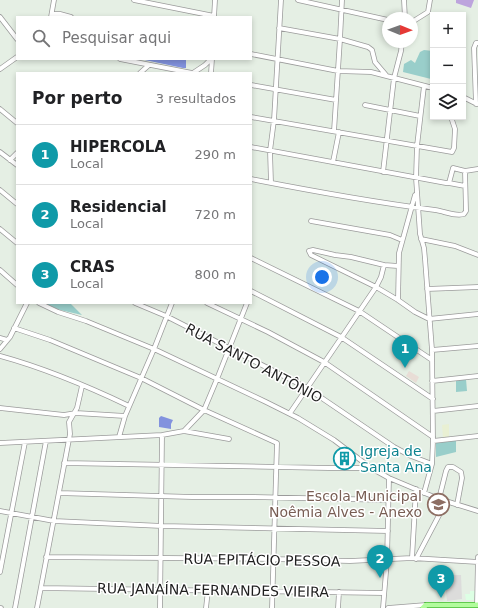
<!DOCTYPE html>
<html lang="pt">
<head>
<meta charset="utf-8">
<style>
	:root { --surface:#fff; --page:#f2f2f2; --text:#202124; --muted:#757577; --line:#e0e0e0; --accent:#ea580c }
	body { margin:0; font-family:"DejaVu Sans",sans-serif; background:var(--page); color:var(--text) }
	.controls { position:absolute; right:12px; top:12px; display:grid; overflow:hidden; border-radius:0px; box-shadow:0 2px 6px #0003 }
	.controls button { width:36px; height:36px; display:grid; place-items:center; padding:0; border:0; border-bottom:1px solid var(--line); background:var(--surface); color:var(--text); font:20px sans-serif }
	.compass { position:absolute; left:382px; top:12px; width:36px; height:36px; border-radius:50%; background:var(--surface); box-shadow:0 2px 6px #0003; rotate:91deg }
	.you { position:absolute; left:322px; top:277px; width:14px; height:14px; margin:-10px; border:3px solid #fff; border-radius:50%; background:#1a73e8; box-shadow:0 0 0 6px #1a73e833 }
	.badge { display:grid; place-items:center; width:26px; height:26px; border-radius:50%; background:var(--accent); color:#fff; font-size:13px; font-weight:700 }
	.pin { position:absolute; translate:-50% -33px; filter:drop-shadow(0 1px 2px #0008) }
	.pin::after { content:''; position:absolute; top:21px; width:14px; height:12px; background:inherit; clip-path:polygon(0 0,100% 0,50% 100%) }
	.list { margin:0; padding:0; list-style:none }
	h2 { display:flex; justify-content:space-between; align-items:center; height:52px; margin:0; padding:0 16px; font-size:17px }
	h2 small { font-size:13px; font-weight:400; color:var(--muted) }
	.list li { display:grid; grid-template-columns:26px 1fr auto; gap:12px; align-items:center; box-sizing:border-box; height:60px; padding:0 16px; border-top:1px solid var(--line) }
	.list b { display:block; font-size:15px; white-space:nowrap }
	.list p { margin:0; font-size:13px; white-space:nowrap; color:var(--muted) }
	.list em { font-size:13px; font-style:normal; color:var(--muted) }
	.icon { flex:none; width:22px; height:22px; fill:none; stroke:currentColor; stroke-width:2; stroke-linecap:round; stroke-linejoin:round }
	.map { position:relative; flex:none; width:478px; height:608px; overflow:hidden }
	.search { position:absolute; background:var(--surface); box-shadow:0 2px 6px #0003; left:16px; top:16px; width:236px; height:44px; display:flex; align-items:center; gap:10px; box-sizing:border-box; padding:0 14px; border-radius:0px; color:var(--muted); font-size:15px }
	.panel { position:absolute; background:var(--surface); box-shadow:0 2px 6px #0003; left:16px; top:72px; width:236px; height:232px; border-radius:0px }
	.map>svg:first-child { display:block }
</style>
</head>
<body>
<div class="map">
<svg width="478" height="608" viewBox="0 0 478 608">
	<rect width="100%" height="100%" fill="#e5efe4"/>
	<!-- residential -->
	<path fill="#dcdcdb" d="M 444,575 L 461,575 L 462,599 L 447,601 Z"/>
	<!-- commercial -->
	<path fill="#e9f0d3" d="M 449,424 L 449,437 L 443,438 L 442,425 Z"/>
	<!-- industrial -->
	<path fill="#e8ddd6" d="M 409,371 L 419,377 L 416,383 L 406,376 Z"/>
	<!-- education -->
	<path fill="#ddffe4" d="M 470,591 L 475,591 L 474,600 L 466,600 L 465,594 L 470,594 Z"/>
	<!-- forest -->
	<path fill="#99ceca" d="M 424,50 L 433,51 L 433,72 L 431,79 L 403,72 L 404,64 L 411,60 L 415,63 L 420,52 Z
		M 43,303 L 70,303 L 82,315 L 60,310 Z
		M 466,379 L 467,391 L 456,392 L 456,380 Z
		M 456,440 L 456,452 L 436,457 L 436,442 Z"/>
	<!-- pitch -->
	<path fill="#8292de" d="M 140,59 L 186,59 L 186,68 L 183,68 Z
		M 161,416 L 173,420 L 171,424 L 171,429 L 159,427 L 159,418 Z"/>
	<!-- water -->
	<path fill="#bda4dd" d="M 456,0 L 474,0 L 471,8 L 456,3 Z"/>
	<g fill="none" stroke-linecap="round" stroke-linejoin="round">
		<defs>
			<path id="minor" d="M 134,0 L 214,16
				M 298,0 L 388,20
				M 404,0 L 405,18
				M 52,14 L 60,14 L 71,17
				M 0,17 L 17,39
				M 51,17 L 54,0
				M 214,17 L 215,0
				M 412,22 L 428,12 L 430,0
				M 279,28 L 340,39 L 368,47 L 372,50 L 375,62 L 386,75
				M 251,54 L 338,71 L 371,72 L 433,88
				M 120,59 L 192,73
				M 0,69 L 17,57
				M 140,73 L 149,65
				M 193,73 L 205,65 L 211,59
				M 211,73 L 212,59
				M 251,85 L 336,100
				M 463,97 L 477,104
				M 476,104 L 474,48 L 476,43 L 478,43
				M 365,105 L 420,116
				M 0,109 L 17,123
				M 251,117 L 452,152 L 454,148 L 455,129 L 451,117
				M 334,131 L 340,39 L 342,0
				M 251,147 L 446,183 L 449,183 L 453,168 L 465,171 L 478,169
				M 0,152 L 17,165
				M 10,160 L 17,153
				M 333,162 L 339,132
				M 383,172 L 394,78 L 401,51 L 402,42
				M 251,179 C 312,191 373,202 435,210 C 444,211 455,217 464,214 L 466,211 L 465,171
				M 271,183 L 270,151 L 274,120 L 281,0
				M 449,183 L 465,186
				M 0,190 L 17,204
				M 311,221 L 390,235 L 402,240
				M 0,229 L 17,243
				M 421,239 L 455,246 L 478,255
				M 251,258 L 359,311 L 432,360
				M 398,266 L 384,265 L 351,257 L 335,255 L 313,250 L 309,251 L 311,255 L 376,287 L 398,300 L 415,312 L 429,319 L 478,314
				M 0,270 L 17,285
				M 427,289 L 478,287
				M 251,291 L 341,337 L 433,399
				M 398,300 L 399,253 L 415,195
				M 39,303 L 58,312 L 86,321 L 154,349 L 266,402 L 298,418 L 334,440 L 371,468 L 389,478 L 439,499 L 478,511
				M 135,303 L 166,316 L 307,388 L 394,447 L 411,456 L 432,464
				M 207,303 L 268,332 L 324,362 L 433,437
				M 14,328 L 50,340 L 141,378 L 204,410 L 277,443 L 272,608
				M 0,338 L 7,340
				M 0,349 L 10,337 L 27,303
				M 432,350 L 478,346
				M 0,356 C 44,368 87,386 129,406
				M 432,381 L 478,376
				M 0,408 L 64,415 L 76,413 L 125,416
				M 433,411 L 478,406
				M 290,413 L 376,287 L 381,277 L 384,265
				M 184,431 L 229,439
				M 119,437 L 125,416 L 154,349 L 172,303
				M 433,441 L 478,436
				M 0,443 L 162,435 L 184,431 L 204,410 L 217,379 L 247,303
				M 64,463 L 329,468 L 370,468
				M 59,493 L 192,497 L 253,497 L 388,500
				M 424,493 L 432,464 L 433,441 L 432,350 L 425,259 L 424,248 L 420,234 L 416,178 L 417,146 L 424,86
				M 439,499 L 446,471 L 448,467 L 453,467 L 461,472 L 462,478 L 457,505
				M 0,511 L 54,521 L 162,526 L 388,531
				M 46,557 L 273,559 L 350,561 L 412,558 L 478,562
				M 412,558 L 416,489
				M 416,559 L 446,502
				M 0,572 L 25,442
				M 41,588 L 384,593
				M 477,605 L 478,557
				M 0,608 L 1,608
				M 15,608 L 46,441
				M 37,608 L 70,434 L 69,422 L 77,408 L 82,386
				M 160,608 L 162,435
				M 206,608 L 208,590
				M 338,608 L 339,592
				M 383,608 L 387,560 L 389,478
				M 388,608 L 426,605"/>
			<path id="major" d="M 423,608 L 426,605 L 478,605"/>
		</defs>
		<!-- minor casing -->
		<use href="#minor" stroke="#9b9b9b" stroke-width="5.5"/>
		<!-- major casing -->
		<use href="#major" stroke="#139800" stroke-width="6"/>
		<!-- minor -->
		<use href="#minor" stroke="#fff" stroke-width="4"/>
		<!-- major -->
		<use href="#major" stroke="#b2fc9d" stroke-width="5"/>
	</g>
	<!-- icons -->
	<defs>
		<symbol id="building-ring" viewBox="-11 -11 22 22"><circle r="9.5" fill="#fff" stroke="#0f9aa8" stroke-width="1.5"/><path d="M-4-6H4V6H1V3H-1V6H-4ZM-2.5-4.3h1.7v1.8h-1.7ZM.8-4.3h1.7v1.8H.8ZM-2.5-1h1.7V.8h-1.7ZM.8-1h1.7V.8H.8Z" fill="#0f9aa8"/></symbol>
		<symbol id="school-ring" viewBox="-11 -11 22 22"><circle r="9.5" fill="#fff" stroke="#8d6e63" stroke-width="1.5"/><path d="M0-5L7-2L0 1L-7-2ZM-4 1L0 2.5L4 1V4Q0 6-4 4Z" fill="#8d6e63"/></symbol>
	</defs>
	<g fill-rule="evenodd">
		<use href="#building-ring" x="332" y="446" width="25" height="25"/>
		<use href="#school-ring" x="426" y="492" width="25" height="25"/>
	</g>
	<g text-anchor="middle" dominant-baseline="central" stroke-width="3" stroke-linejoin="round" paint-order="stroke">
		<!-- street labels -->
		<g font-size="14" fill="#1e1e1e" stroke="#fff">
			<text transform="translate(254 363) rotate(28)">RUA SANTO ANTÔNIO</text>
			<text transform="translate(262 560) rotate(1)">RUA EPITÁCIO PESSOA</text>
			<text transform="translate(213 590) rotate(1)">RUA JANAÍNA FERNANDES VIEIRA</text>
		</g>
		<!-- culture labels -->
		<g font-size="14" fill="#0d838f" stroke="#fff" text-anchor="start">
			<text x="360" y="451">Igreja de<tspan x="360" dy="16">Santa Ana</tspan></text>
		</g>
		<!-- education labels -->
		<g font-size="14" fill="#785e54" stroke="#fff" text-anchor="end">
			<text x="422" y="496">Escola Municipal<tspan x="422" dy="16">Noêmia Alves - Anexo</tspan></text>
		</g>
	</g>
</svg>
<div class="controls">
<button>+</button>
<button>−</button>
<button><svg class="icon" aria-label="layers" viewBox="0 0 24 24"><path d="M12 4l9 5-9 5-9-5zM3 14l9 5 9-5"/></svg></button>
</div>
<svg class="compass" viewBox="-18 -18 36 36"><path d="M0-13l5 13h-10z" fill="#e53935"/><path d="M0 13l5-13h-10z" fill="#757577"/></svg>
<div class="you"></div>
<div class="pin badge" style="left:405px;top:368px;background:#0f9aa8">1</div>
<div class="pin badge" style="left:380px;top:578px;background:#0f9aa8">2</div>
<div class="pin badge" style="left:441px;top:598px;background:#0f9aa8">3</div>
<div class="search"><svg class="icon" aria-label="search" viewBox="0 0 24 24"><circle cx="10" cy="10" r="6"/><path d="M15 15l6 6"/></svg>Pesquisar aqui</div>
<section class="panel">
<h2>Por perto<small>3 resultados</small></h2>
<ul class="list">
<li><span class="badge" style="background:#0f9aa8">1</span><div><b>HIPERCOLA</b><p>Local</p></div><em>290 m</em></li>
<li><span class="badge" style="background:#0f9aa8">2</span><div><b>Residencial</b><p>Local</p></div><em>720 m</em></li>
<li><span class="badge" style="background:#0f9aa8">3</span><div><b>CRAS</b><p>Local</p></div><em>800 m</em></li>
</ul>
</section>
</div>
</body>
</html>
